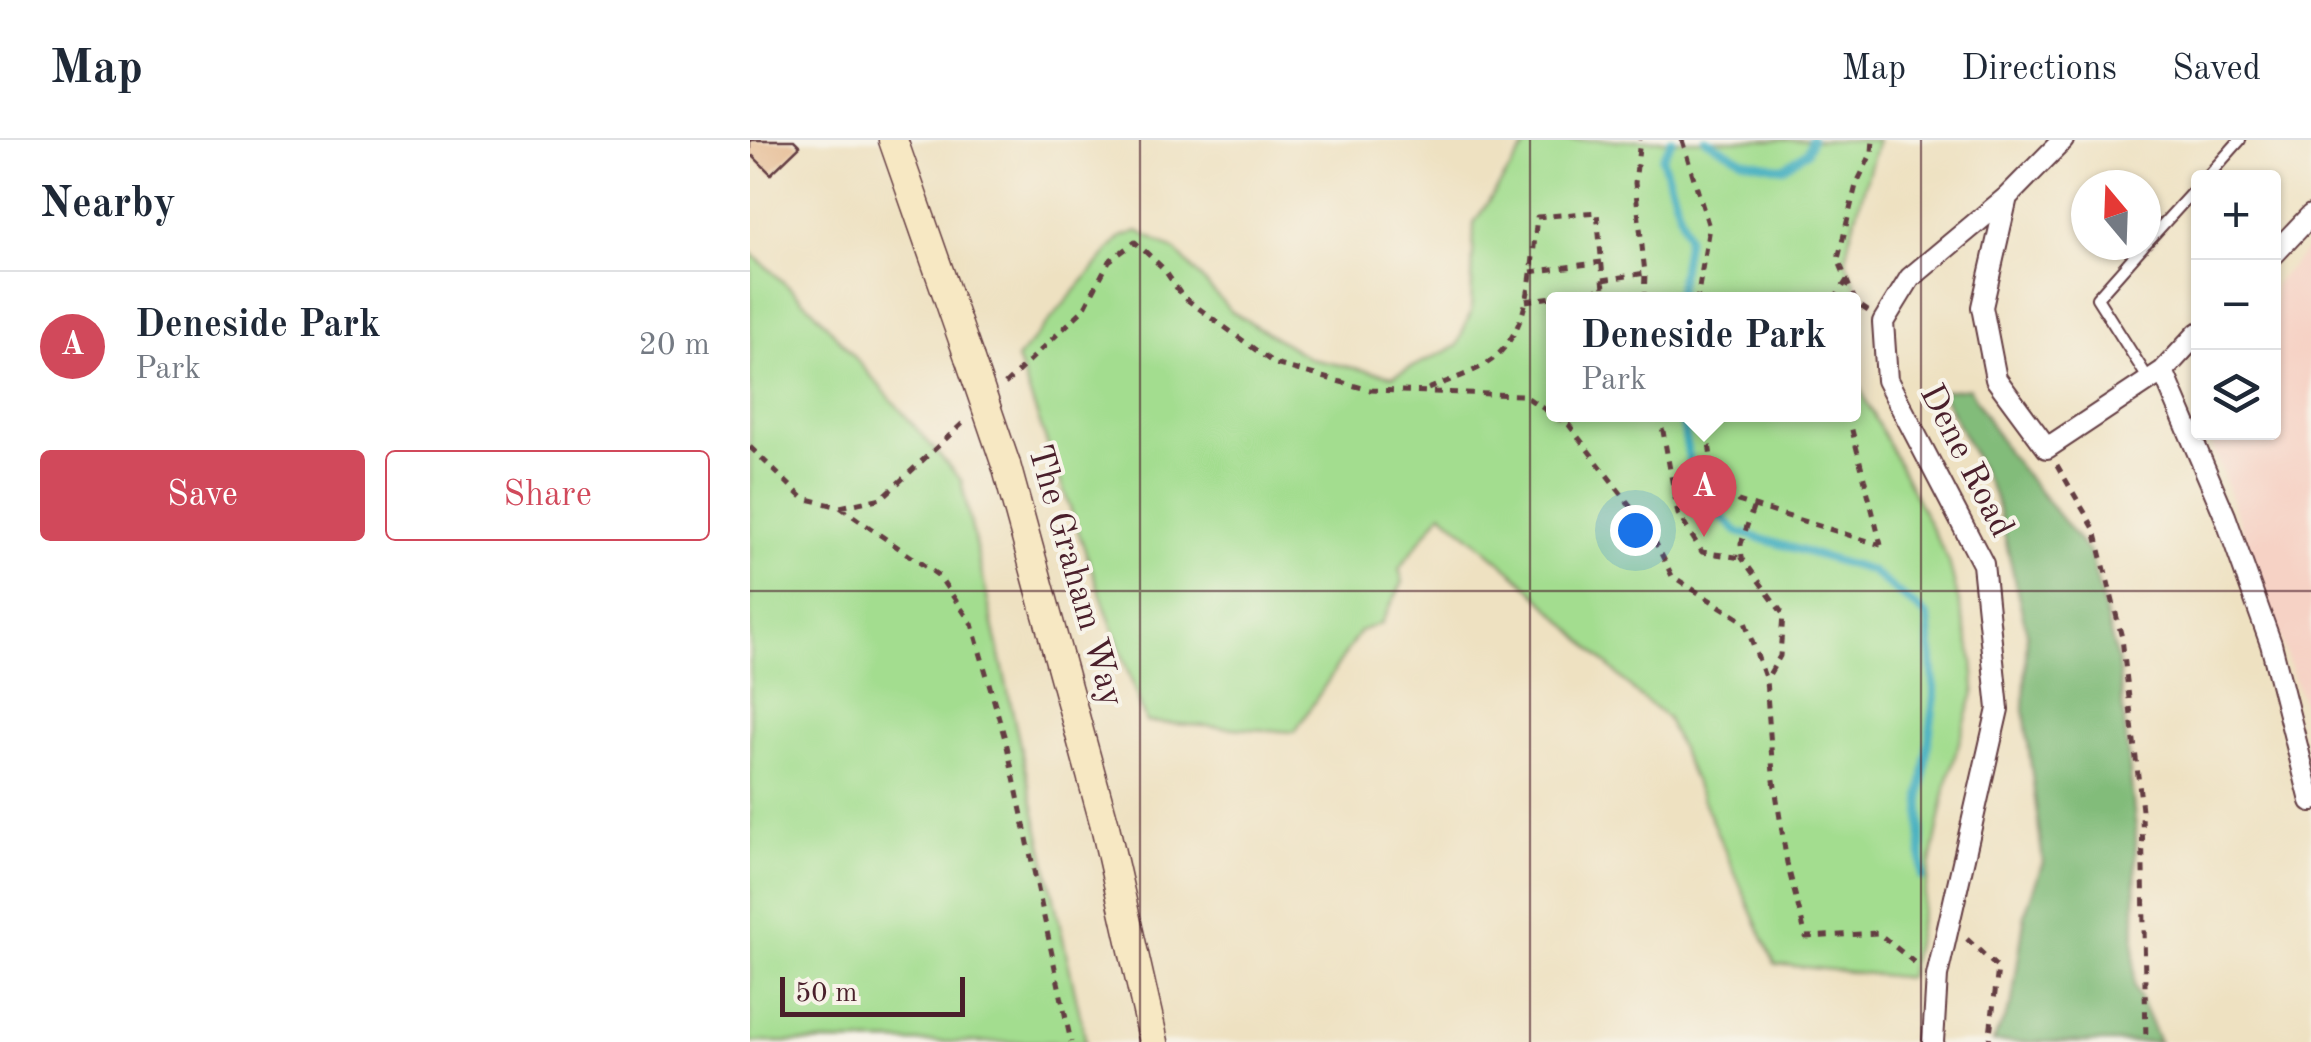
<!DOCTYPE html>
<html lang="en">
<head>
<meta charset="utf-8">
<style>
	:root { --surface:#fff; --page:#f2f2f3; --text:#1f2937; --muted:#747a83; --line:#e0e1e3; --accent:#d1495b }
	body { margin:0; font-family:"Old Standard TT",serif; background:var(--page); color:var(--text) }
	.controls { position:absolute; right:30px; top:30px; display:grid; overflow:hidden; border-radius:10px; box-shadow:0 2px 8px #0004 }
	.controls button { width:90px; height:90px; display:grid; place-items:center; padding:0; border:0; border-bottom:2px solid var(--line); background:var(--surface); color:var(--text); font:50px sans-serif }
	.compass { position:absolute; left:1321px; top:30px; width:90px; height:90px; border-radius:50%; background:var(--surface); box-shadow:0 2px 8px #0004; rotate:341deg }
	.scale { position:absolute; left:30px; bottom:25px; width:185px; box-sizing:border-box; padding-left:10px; border:5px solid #4a1f2b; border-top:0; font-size:28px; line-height:35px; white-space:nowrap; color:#4a1f2b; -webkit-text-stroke:8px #f7f3e8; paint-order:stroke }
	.you { position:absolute; left:885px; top:390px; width:35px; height:35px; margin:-25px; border:8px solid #fff; border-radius:50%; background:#1a73e8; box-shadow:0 0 0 15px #1a73e833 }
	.badge { display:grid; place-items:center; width:65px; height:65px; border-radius:50%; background:var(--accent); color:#fff; font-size:32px; font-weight:700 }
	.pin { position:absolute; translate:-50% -82px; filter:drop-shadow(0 2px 5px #0008) }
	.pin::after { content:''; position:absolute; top:52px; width:35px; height:30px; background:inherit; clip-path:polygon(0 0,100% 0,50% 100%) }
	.popup { position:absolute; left:796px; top:152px; width:315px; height:130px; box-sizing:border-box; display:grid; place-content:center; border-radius:10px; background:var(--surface); filter:drop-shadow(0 2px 8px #0005); font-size:32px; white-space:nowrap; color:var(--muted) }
	.popup b { font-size:38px; color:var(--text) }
	.popup::after { content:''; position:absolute; left:50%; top:100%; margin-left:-20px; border:20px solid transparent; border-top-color:var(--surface) }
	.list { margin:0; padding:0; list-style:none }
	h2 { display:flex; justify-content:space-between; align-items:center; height:130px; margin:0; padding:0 40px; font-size:42px }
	h2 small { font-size:32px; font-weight:400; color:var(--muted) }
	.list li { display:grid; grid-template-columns:65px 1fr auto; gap:30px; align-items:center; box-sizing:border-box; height:150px; padding:0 40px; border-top:2px solid var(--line) }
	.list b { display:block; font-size:38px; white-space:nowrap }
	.list p { margin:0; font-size:32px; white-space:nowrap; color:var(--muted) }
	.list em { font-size:32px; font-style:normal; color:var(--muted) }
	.actions { display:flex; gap:20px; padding:30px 40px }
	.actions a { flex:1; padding:22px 0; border:2px solid var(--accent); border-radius:10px; text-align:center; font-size:35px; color:var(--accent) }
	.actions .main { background:var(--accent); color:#fff }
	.icon { flex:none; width:55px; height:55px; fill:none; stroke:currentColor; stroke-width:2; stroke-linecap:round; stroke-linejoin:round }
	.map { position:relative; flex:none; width:1561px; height:902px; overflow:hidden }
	header { display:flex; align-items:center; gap:60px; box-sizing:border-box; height:140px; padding:0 50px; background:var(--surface); border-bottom:2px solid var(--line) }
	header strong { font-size:48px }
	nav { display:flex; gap:55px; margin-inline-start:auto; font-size:35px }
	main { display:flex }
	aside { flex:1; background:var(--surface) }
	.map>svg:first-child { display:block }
</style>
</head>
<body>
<header>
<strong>Map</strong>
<nav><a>Map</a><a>Directions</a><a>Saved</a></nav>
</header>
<main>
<aside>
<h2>Nearby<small></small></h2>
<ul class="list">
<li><span class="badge">A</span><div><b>Deneside Park</b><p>Park</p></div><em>20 m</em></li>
</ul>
<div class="actions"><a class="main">Save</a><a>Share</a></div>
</aside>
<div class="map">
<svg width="1561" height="902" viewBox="0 0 1561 902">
	<rect width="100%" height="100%" fill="#f7f3e8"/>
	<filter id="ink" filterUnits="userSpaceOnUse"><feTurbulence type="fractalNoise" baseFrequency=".01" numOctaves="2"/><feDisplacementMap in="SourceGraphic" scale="20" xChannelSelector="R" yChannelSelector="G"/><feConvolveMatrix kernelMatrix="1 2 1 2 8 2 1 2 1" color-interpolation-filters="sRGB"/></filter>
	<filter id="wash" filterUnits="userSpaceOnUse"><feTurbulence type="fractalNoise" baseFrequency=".0048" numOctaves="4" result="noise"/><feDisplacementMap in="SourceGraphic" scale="40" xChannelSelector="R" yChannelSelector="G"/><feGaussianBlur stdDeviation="2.25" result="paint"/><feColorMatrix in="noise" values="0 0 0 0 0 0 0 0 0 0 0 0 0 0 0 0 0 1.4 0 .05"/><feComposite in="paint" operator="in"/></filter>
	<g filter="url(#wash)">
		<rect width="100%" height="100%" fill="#eee1c1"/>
		<!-- built -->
		<path fill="#f6d2c5" d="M 1561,105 L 1561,586 L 1458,293 L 1524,292 L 1524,145 Z"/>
		<!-- green -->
		<path fill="#a3dd8f" stroke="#767e5d" stroke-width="2.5" d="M 780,0 L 1128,0 L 1099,100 L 1096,121 L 1107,147 L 1101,159 L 804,160 L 804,274 L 1104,274 L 1104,232 L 1116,261 L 1199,422 L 1223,520 L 1225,549 L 1197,643 L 1158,838 L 1025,824 L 916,577 L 889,556 L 774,442 L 692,372 L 649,429 L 653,442 L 631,483 L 610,491 L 545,592 L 396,582 L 267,219 L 371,97 L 388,91 L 426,111 L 481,171 L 561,219 L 643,236 L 707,206 L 721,172 L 724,83 Z
			M 0,112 L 62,168 L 211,340 L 336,902 L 0,902 Z"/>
		<!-- forest -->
		<path fill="#82bc7a" stroke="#666e52" stroke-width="2.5" d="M 1219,248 L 1257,312 L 1340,414 L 1368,524 L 1386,689 L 1384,846 L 1409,902 L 1243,902 L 1262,863 L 1275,773 L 1293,722 L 1274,570 L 1277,493 L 1246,359 L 1191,251 Z"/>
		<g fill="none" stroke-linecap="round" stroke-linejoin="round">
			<!-- stream -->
			<path stroke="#42afc0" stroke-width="8" d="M 922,0 L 912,18 L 937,96 L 927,160
				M 956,0 L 993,20 L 1033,28 L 1057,12 L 1061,0
				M 931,274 L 945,353 L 988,392 L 1121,431 L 1178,477 L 1185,556 L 1171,655 L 1172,737"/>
		</g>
		<g id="blocks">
			<!-- building -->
			<path fill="#e5b990" d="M 0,0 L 44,0 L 50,6 L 21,34 L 3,16 L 0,18 Z"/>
		</g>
	</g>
	<g filter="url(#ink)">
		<use href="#blocks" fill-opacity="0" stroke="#633c42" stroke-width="2.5"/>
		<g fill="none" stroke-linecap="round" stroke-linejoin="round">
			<defs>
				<path id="service" d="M 1456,38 L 1490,0
					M 1396,103 L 1448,46
					M 1394,105 L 1347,158 L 1399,240"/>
				<path id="minor" d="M 1257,57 L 1232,167 L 1246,239 L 1297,308 L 1413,231 L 1448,193
					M 1524,114 L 1561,75
					M 1413,231 L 1475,376 L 1521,504 L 1561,661
					M 1183,902 L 1187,836 L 1248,569 L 1233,424 L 1137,240 L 1133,182 L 1160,138 L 1257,57 L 1313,0"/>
				<path id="secondary" d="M 143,0 L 219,217
					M 256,325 L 354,682 L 404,902"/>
			</defs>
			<!-- service casing -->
			<use href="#service" stroke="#633c42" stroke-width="14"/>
			<!-- minor casing -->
			<use href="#minor" stroke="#633c42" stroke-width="24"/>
			<!-- secondary casing -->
			<use href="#secondary" stroke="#633c42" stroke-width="31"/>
			<!-- path -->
			<path stroke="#633c42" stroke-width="5" stroke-dasharray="8 8" stroke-linecap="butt" d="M 932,0 L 959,87 L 947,160
				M 781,132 L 852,122
				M 853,140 L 895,133 L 885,43 L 890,0
				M 894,160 L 895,133
				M 1084,160 L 1097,140
				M 776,161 L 854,149
				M 1118,171 L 1106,163 L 1088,119 L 1106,45 L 1122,12 L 1123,0
				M 255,244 L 334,169 L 359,121 L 385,102 L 414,129 L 432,156 L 525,224 L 620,250 L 773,255 L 819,285 L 901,393 L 922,436 L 995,482 L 1016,540 L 1023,634 L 1037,723 L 1056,797 L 1128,793 L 1170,827
				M 678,249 C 699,240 725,233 743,219 C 783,186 781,124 787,77 L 847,72 L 855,160
				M 907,274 L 913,291 L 928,374 L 952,412 L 992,418
				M 955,274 L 963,332 L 988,361 L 1131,405
				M 1098,274 L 1131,405
				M 0,307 L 53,358 L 90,367 L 132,358 L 214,282
				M 1307,325 L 1345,390 L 1372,498 L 1392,670 L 1396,902
				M 90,367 L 189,436 L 222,484 L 257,606 L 321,902
				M 1003,368 L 991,404 L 992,418 L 1033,474 L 1030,516 L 1016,540
				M 1217,799 L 1248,828 L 1239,902"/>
			<!-- service -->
			<use href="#service" stroke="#fff" stroke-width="10"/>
			<!-- minor -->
			<use href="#minor" stroke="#fff" stroke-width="20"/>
			<!-- secondary -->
			<use href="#secondary" stroke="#f7e8c3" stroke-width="28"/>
			<defs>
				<path id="secondary-bridge" d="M 219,217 L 256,325"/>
			</defs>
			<!-- secondary-bridge casing -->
			<use href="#secondary-bridge" stroke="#633c42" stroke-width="31" stroke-linecap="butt"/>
			<!-- secondary-bridge -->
			<use href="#secondary-bridge" stroke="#f7e8c3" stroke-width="28"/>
		</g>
	</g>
	<!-- grid -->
	<path fill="none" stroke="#4a1f2b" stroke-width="2.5" stroke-opacity="0.55" d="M 390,0 L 390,902M 780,0 L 780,902M 1171,0 L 1171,902M 0,451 L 1561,451"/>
	<g text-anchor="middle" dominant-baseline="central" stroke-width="8" stroke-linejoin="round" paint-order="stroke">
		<!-- street labels -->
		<g font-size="35" fill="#4a1f2b" stroke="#f7f3e8">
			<text transform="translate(1216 321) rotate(63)">Dene Road</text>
			<text transform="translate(325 436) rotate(74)">The Graham Way</text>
		</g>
	</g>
</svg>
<div class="controls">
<button>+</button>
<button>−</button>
<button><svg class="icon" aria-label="layers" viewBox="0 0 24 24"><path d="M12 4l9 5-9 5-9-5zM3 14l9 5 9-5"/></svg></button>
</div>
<svg class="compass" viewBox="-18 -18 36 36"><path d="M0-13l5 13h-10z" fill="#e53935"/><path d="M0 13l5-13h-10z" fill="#747a83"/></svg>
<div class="scale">50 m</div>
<div class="you"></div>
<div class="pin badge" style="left:954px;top:397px">A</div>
<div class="popup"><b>Deneside Park</b>Park</div>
</div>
</main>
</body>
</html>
